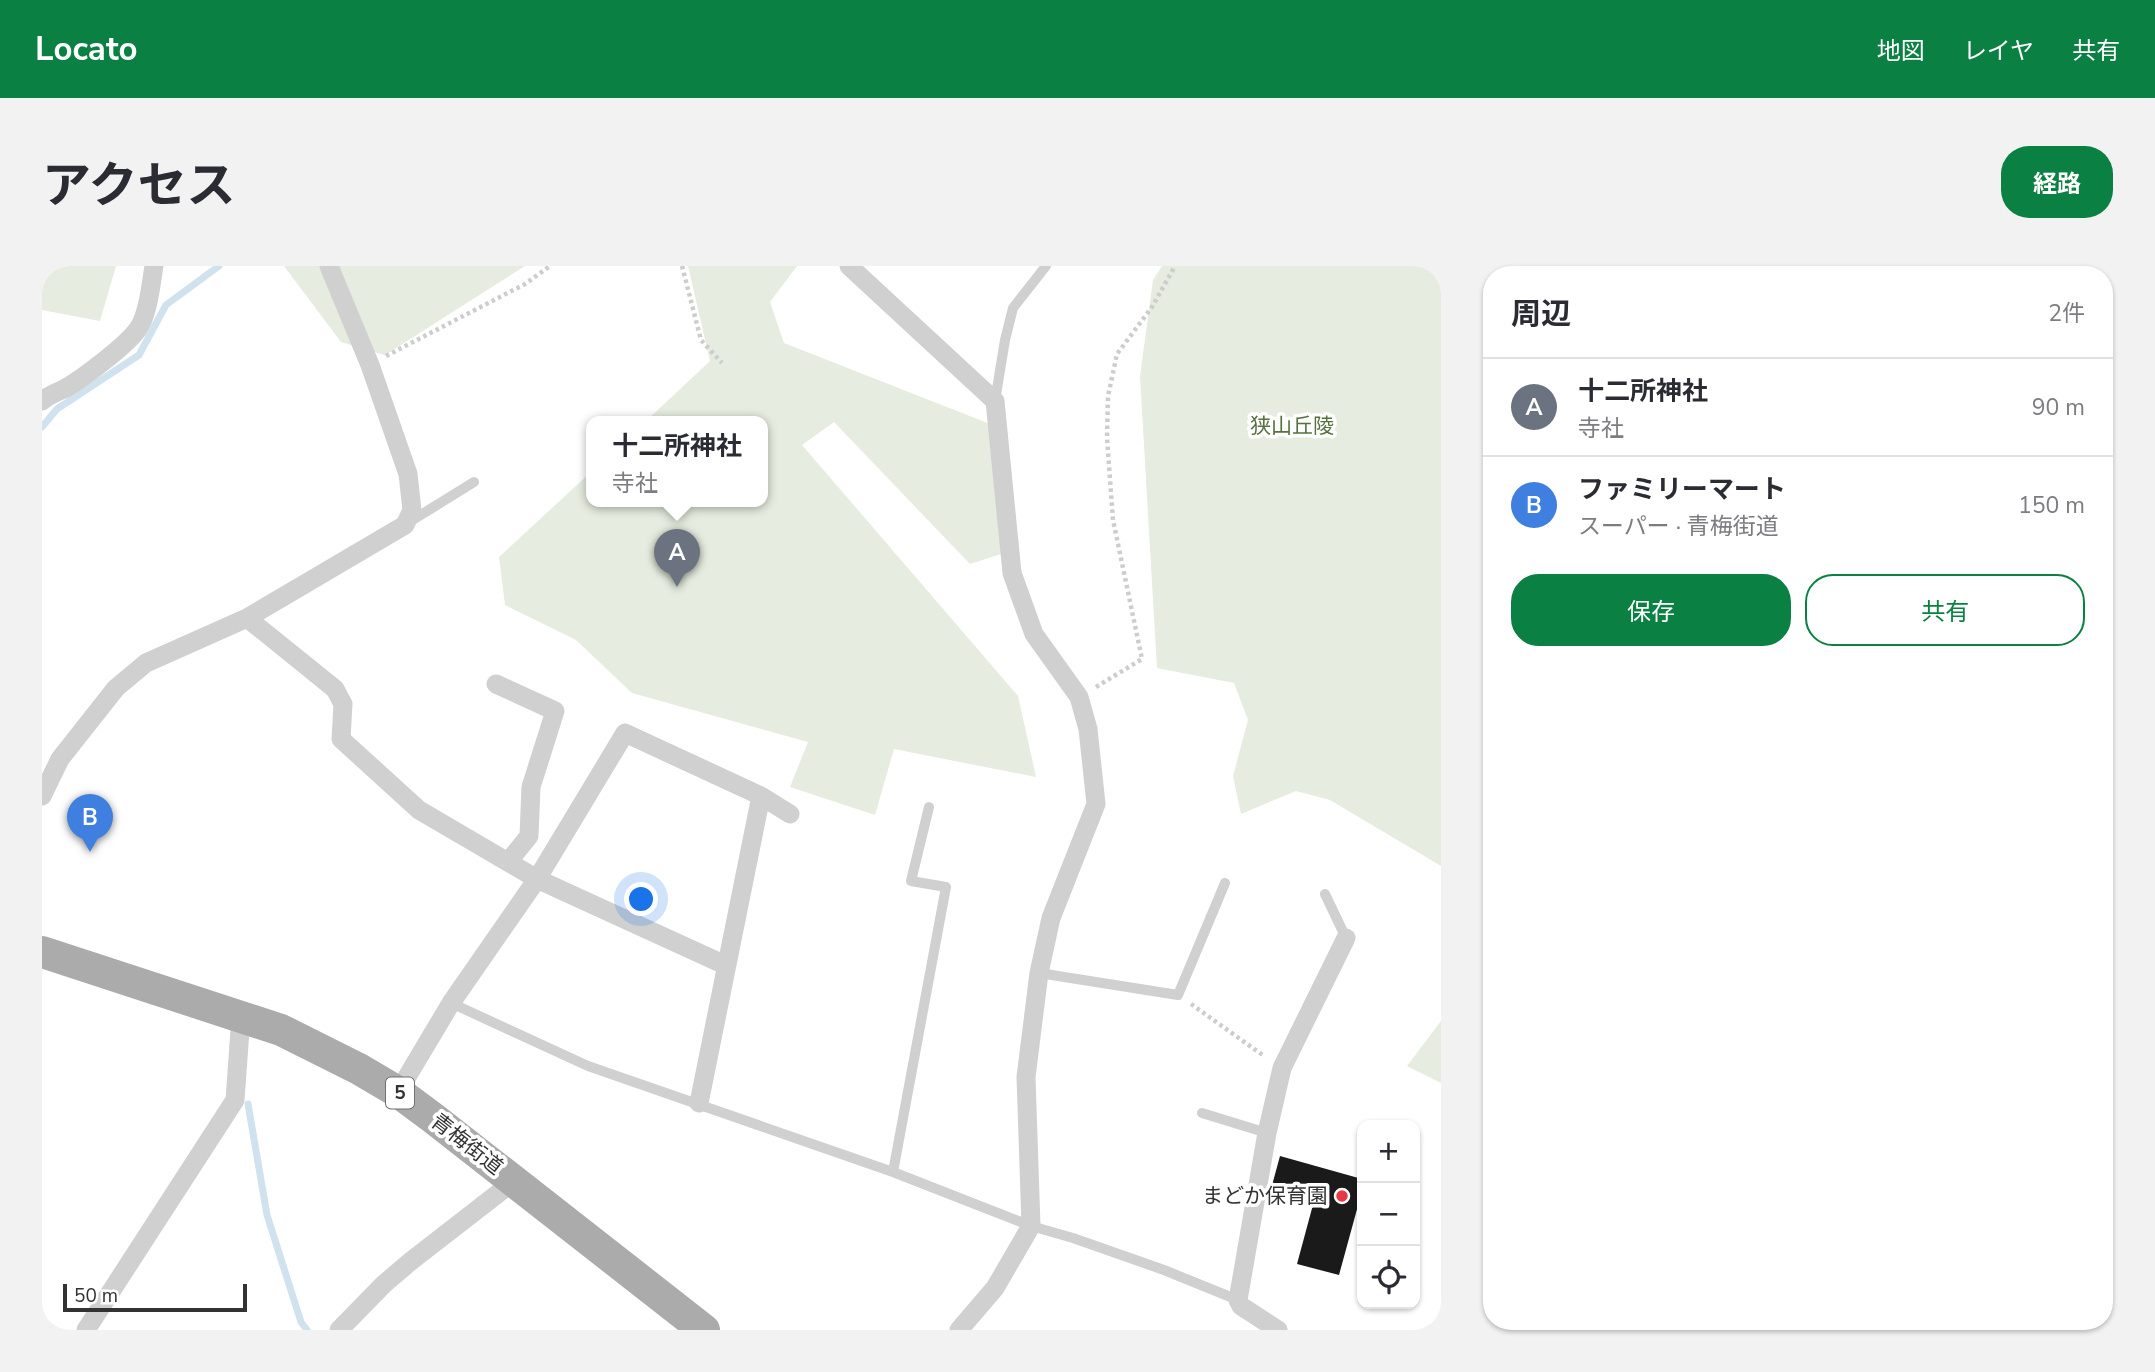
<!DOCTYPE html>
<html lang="ja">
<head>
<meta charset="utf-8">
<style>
	:root { --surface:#fff; --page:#f2f2f3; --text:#2b2b33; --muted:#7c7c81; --line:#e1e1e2; --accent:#0b8043 }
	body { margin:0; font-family:"Nunito Sans","Noto Sans JP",sans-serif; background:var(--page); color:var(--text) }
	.controls { position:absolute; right:21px; bottom:21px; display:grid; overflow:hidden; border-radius:14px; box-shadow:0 2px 5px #0004 }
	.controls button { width:63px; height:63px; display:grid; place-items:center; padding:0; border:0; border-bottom:2px solid var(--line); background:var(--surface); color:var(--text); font:35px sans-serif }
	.scale { position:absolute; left:21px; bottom:18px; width:184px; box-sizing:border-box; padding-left:7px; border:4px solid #333; border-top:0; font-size:19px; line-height:24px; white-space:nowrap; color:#333; -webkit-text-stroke:5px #fff; paint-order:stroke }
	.you { position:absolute; left:600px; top:634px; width:24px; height:24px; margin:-18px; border:5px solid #fff; border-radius:50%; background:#1a73e8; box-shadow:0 0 0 10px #1a73e833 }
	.badge { display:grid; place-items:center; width:46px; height:46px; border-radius:50%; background:var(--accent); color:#fff; font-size:23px; font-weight:700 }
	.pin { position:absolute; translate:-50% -58px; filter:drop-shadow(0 2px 4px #0008) }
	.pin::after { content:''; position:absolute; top:37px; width:24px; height:21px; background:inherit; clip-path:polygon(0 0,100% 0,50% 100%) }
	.popup { position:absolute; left:544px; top:150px; width:182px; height:91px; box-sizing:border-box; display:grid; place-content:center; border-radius:14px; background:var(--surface); filter:drop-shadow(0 2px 5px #0005); font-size:23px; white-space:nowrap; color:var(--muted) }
	.popup b { font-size:26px; color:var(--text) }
	.popup::after { content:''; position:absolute; left:50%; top:100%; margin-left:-14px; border:14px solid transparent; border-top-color:var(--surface) }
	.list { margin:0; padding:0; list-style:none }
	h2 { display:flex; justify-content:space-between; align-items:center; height:91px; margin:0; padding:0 28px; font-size:30px }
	h2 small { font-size:23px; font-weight:400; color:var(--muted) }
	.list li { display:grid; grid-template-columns:46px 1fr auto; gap:21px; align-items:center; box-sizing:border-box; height:98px; padding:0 28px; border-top:2px solid var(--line) }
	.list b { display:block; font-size:26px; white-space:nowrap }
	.list p { margin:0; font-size:23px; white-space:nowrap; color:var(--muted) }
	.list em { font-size:23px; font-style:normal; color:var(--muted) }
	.actions { display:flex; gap:14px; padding:21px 28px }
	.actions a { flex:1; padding:16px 0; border:2px solid var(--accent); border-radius:28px; text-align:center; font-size:24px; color:var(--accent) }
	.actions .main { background:var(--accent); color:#fff }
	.icon { flex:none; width:38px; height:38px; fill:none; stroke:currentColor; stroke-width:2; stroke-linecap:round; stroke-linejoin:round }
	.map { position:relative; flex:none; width:1399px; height:1064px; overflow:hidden; border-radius:28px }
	header { display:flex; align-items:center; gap:42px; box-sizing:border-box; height:98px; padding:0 35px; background:var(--accent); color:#fff }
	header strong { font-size:33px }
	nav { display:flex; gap:38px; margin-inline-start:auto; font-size:24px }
	.intro { display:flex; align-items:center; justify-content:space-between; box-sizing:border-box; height:168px; padding:0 42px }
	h1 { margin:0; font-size:49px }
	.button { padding:18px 32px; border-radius:28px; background:var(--accent); color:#fff; font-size:24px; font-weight:700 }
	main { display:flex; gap:42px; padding:0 42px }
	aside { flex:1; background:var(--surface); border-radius:28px; box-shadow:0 2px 5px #0004 }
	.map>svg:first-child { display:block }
</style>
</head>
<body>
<header>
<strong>Locato</strong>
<nav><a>地図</a><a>レイヤ</a><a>共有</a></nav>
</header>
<div class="intro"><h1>アクセス</h1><a class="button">経路</a></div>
<main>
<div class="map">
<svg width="1399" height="1064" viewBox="0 0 1399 1064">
	<rect width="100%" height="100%" fill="#fff"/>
	<!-- green -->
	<path fill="#e6ecdf" d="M 0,0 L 74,0 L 58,55 L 0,44 Z
		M 242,0 L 483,0 L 343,89 L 299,76 Z
		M 646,0 L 755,0 L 728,36 L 742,77 L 948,158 L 959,288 L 928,298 L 792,156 L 760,179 L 976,430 L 994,511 L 852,483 L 833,549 L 748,521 L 766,476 L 590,427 L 534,374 L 463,339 L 457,291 L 549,206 L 549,235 L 721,235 L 721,155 L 604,155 L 668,95 Z
		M 1120,0 L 1399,0 L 1399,600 L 1288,534 L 1254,525 L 1199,548 L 1191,510 L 1206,454 L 1192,417 L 1115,402 L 1098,110 L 1111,14 Z
		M 1399,755 L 1399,817 L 1365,800 Z"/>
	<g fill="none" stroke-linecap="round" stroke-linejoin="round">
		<!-- stream -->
		<path stroke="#cfe2ee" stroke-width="7" d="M 0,161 L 15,143 L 97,89 L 124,39 L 177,0
			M 206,838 L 225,949 L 259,1056 L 265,1064"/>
	</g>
	<!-- building -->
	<path fill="#1a1a1a" d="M 1238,890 L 1320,913 L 1320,925 L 1297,1009 L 1255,998 L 1272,935 L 1229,923 Z"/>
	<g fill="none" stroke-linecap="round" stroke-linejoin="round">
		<!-- path -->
		<path stroke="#cdcdcd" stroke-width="4.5" stroke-dasharray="3.5 3.5" stroke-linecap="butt" d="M 640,0 L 659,74 L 680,97
			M 344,90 L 483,18 L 508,0
			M 1054,421 L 1100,393 L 1071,254 L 1065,172 L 1066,130 L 1075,88 L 1110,41 L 1133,0
			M 1149,738 L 1222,790"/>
		<!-- service -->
		<path stroke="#d0d0d0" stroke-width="10" d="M 953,135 L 963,74 L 971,42 L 1004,0
			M 369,255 L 432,216
			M 1283,628 L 1304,672
			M 997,707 L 1136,729 L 1183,617
			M 409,737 L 546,800 L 851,906 L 989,960 L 1031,972 L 1122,1004 L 1196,1034
			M 1160,847 L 1225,867
			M 851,906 L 904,621 L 869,615 L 887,541"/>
		<!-- minor -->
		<path stroke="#d0d0d0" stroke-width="19" d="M 807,0 L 953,135 L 970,307 L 992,368 L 1037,431 L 1046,463 L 1054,538 L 1009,652 L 997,707 L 984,811 L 989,960 L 953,1022 L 917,1064
			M 0,135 C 7,129 15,126 24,122 C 41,112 85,79 96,63 C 106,49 109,18 112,0
			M 205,352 L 293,423 L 301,438 L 299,473 L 377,544 L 495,613 L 683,699
			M 454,418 L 513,445 L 489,521 L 487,570 L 466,596
			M 0,530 L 18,493 L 74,422 L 104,397 L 205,352 L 363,259 L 370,244 L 366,208 L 328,99 L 287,0
			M 356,826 L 409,737 L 495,613 L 583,467 L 719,530 L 748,548
			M 657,837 L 719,530
			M 44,1064 L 193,834 L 199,750
			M 297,1064 L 342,1018 L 369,995 L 472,915
			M 1236,1064 L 1199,1040 L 1196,1034 L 1225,867 L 1240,802 L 1304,672"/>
		<!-- primary -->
		<path stroke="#ababab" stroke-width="32" d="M 0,686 L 239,764 L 317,803 L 356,826 L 391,852 L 662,1064"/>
	</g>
	<!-- markers -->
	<circle fill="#e63946" stroke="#fff" stroke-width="2.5" cx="1300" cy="930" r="7"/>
	<g text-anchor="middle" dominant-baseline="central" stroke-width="7" stroke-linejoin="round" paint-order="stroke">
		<!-- shield labels -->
		<rect fill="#fff" stroke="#707070" stroke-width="2" x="344" y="811.5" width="28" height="31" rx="5"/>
		<g font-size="19" font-weight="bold" fill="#333">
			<text x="358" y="827">5</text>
		</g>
		<!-- park labels -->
		<g font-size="21" fill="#56703f" stroke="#fff">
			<text x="1250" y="160">狭山丘陵</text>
		</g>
		<!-- street labels -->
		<g font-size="21" fill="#333" stroke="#fff">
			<text transform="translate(425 878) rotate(38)">青梅街道</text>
		</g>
		<!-- poi labels -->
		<g font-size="21" fill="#333" stroke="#fff" text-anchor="end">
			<text x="1286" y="930">まどか保育園</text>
		</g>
	</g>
</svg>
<div class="controls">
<button>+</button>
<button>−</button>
<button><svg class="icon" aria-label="locate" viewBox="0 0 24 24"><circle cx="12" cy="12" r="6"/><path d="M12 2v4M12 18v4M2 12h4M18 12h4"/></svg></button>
</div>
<div class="scale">50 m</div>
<div class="you"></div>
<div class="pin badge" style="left:635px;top:321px;background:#6b7280">A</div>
<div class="popup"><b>十二所神社</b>寺社</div>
<div class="pin badge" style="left:48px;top:586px;background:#3f7fe0">B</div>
</div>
<aside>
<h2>周辺<small>2件</small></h2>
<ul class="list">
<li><span class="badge" style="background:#6b7280">A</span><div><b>十二所神社</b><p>寺社</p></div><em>90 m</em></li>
<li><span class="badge" style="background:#3f7fe0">B</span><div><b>ファミリーマート</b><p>スーパー · 青梅街道</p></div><em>150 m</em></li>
</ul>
<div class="actions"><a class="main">保存</a><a>共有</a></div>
</aside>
</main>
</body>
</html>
